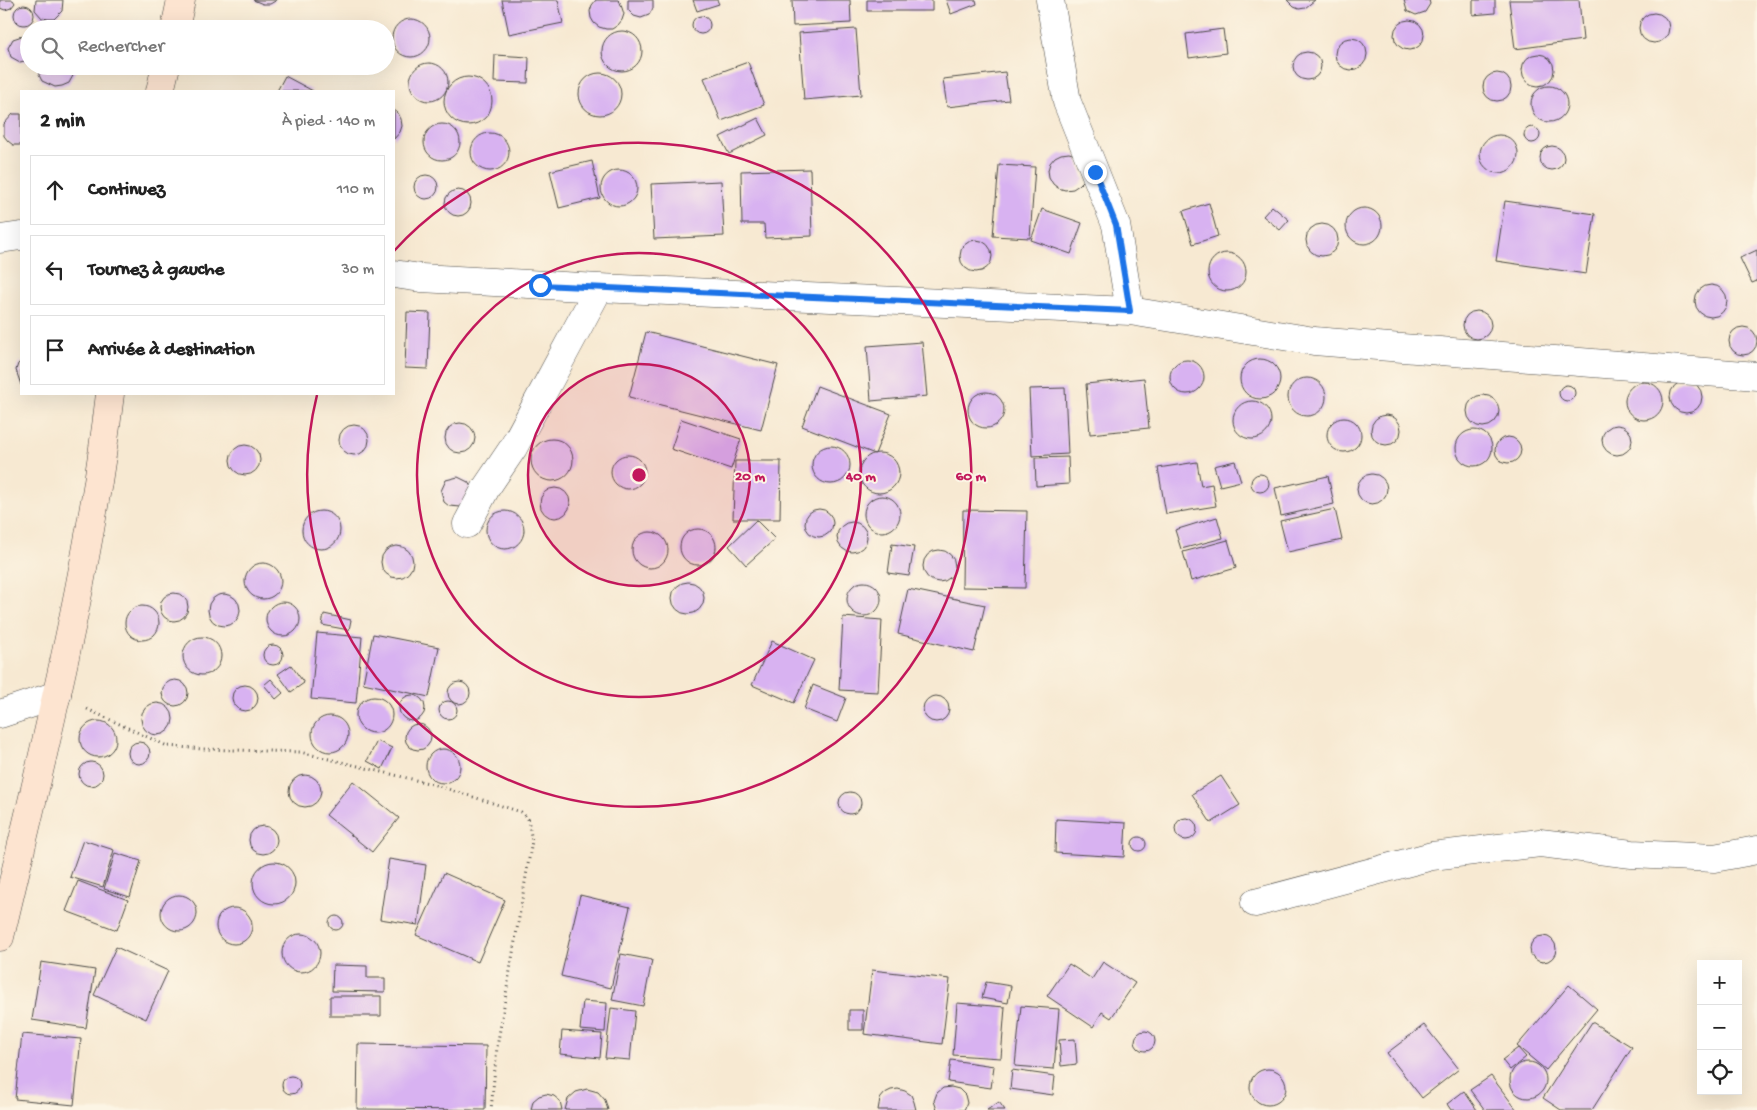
<!DOCTYPE html>
<html lang="fr">
<head>
<meta charset="utf-8">
<style>
	:root { --surface:#fff; --page:#f6f6f6; --text:#222; --muted:#767676; --line:#e0e0e0 }
	body { margin:0; font-family:"Gochi Hand",sans-serif; background:var(--page); color:var(--text) }
	.controls { position:absolute; right:15px; bottom:15px; display:grid; overflow:hidden; border-radius:0px; box-shadow:0 5px 20px #0002 }
	.controls button { width:45px; height:45px; display:grid; place-items:center; padding:0; border:0; border-bottom:1px solid var(--line); background:var(--surface); color:var(--text); font:25px sans-serif }
	.stop { position:absolute; width:15px; height:15px; margin:-11px; border:4px solid #1a73e8; border-radius:50%; background:#fff }
	.stop.end { background:#1a73e8; border-color:#fff; box-shadow:0 1px 5px #0008 }
	.list { margin:0; padding:0; list-style:none }
	h2 { display:flex; justify-content:space-between; align-items:center; height:65px; margin:0; padding:0 20px; font-size:21px }
	h2 small { font-size:16px; font-weight:400; color:var(--muted) }
	.list li { display:grid; grid-template-columns:32px 1fr auto; gap:15px; align-items:center; box-sizing:border-box; height:70px; margin:0 10px 10px; padding:0 10px; border:1px solid var(--line); border-radius:0px }
	.list b { display:block; font-size:19px; white-space:nowrap }
	.list em { font-size:16px; font-style:normal; color:var(--muted) }
	.icon { flex:none; width:28px; height:28px; fill:none; stroke:currentColor; stroke-width:2; stroke-linecap:round; stroke-linejoin:round }
	.map { position:relative; flex:none; width:1757px; height:1110px; overflow:hidden }
	.search { position:absolute; background:var(--surface); box-shadow:0 5px 20px #0002; left:20px; top:20px; width:375px; height:55px; display:flex; align-items:center; gap:12px; box-sizing:border-box; padding:0 18px; border-radius:28px; color:var(--muted); font-size:19px }
	.panel { position:absolute; background:var(--surface); box-shadow:0 5px 20px #0002; left:20px; top:90px; width:375px; height:305px; border-radius:0px }
	.map>svg:first-child { display:block }
</style>
</head>
<body>
<div class="map">
<svg width="1757" height="1110" viewBox="0 0 1757 1110">
	<rect width="100%" height="100%" fill="#fcf5e5"/>
	<filter id="ink" filterUnits="userSpaceOnUse"><feTurbulence type="fractalNoise" baseFrequency=".02" numOctaves="2"/><feDisplacementMap in="SourceGraphic" scale="10" xChannelSelector="R" yChannelSelector="G"/><feConvolveMatrix kernelMatrix="1 2 1 2 8 2 1 2 1" color-interpolation-filters="sRGB"/></filter>
	<filter id="wash" filterUnits="userSpaceOnUse"><feTurbulence type="fractalNoise" baseFrequency=".0096" numOctaves="4" result="noise"/><feDisplacementMap in="SourceGraphic" scale="20" xChannelSelector="R" yChannelSelector="G"/><feGaussianBlur stdDeviation="1.12" result="paint"/><feColorMatrix in="noise" values="0 0 0 0 0 0 0 0 0 0 0 0 0 0 0 0 0 1.4 0 .05"/><feComposite in="paint" operator="in"/></filter>
	<g filter="url(#wash)">
		<rect width="100%" height="100%" fill="#f7e9d2"/>
		<g id="blocks">
			<!-- building -->
			<path fill="#d8b2f1" d="M 0,0 L 13,0 L 15,3 L 11,8 L 5,10 L 0,8 Z
				M 36,0 L 63,0 L 62,11 L 54,19 L 48,19 L 42,18 L 35,10 Z
				M 253,0 L 277,0 L 270,4 L 263,4 Z
				M 502,0 L 558,0 L 563,23 L 509,34 Z
				M 596,0 L 618,0 L 620,2 L 624,14 L 622,20 L 618,25 L 612,29 L 606,29 L 599,27 L 594,23 L 591,18 L 590,11 L 592,5 Z
				M 628,0 L 653,0 L 653,8 L 649,15 L 641,18 L 634,16 L 628,10 Z
				M 693,0 L 717,0 L 719,4 L 697,11 Z
				M 792,0 L 850,0 L 851,23 L 793,26 Z
				M 867,0 L 932,0 L 932,11 L 867,11 Z
				M 946,0 L 976,0 L 977,4 L 951,14 Z
				M 1287,0 L 1315,0 L 1305,8 L 1299,9 L 1294,7 Z
				M 1404,0 L 1429,0 L 1430,4 L 1425,12 L 1416,15 L 1407,11 Z
				M 1473,0 L 1495,0 L 1495,13 L 1473,15 Z
				M 1509,0 L 1579,0 L 1583,40 L 1515,49 Z
				M14 15a10 10 0 1 1 20 0a10 10 0 1 1-20 0Z
				M1639 28a15 15 0 1 1 30 0a15 15 0 1 1-30 0Z
				M692 25a9 9 0 1 1 18 0a9 9 0 1 1-18 0Z
				M392 38a19 19 0 1 1 38 0a19 19 0 1 1-38 0Z
				M1394 35a15 15 0 1 1 30 0a15 15 0 1 1-30 0Z
				M 856,29 L 861,95 L 804,100 L 799,33 Z
				M 1223,29 L 1226,53 L 1189,58 L 1186,34 Z
				M602 51a20 20 0 1 1 40 0a20 20 0 1 1-40 0Z
				M 22,36 L 29,39 L 29,60 L 20,62 L 11,57 L 8,48 L 13,39 Z
				M1335 54a16 16 0 1 1 32 0a16 16 0 1 1-32 0Z
				M1293 66a14 14 0 1 1 28 0a14 14 0 1 1-28 0Z
				M1522 70a16 16 0 1 1 32 0a16 16 0 1 1-32 0Z
				M 495,55 L 529,57 L 528,83 L 494,82 Z
				M 748,62 L 764,105 L 721,121 L 704,78 Z
				M410 82a19 19 0 1 1 38 0a19 19 0 1 1-38 0Z
				M 38,66 L 76,66 L 76,70 L 69,83 L 62,86 L 55,87 L 42,81 L 39,75 Z
				M 1005,72 L 1009,100 L 947,107 L 943,79 Z
				M1483 87a14 14 0 1 1 28 0a14 14 0 1 1-28 0Z
				M579 94a21 21 0 1 1 42 0a21 21 0 1 1-42 0Z
				M 285,76 L 313,91 L 277,91 Z
				M444 101a24 24 0 1 1 48 0a24 24 0 1 1-48 0Z
				M1531 104a18 18 0 1 1 36 0a18 18 0 1 1-36 0Z
				M 394,110 L 398,113 L 401,119 L 402,126 L 400,132 L 394,139 Z
				M 13,114 L 21,114 L 21,145 L 13,145 L 8,141 L 4,136 L 4,124 Z
				M 758,118 L 767,135 L 729,154 L 720,137 Z
				M424 142a18 18 0 1 1 36 0a18 18 0 1 1-36 0Z
				M1524 135a8 8 0 1 1 16 0a8 8 0 1 1-16 0Z
				M471 152a19 19 0 1 1 38 0a19 19 0 1 1-38 0Z
				M1480 154a19 19 0 1 1 38 0a19 19 0 1 1-38 0Z
				M1540 158a12 12 0 1 1 24 0a12 12 0 1 1-24 0Z
				M 1069,153 L 1076,155 L 1084,180 L 1079,185 L 1073,189 L 1065,190 L 1058,188 L 1053,184 L 1049,177 L 1048,170 L 1050,163 L 1055,157 L 1061,154 Z
				M 592,161 L 600,198 L 559,208 L 550,171 Z
				M 999,165 L 1035,167 L 1030,238 L 993,236 Z
				M 810,169 L 812,236 L 765,238 L 764,224 L 742,224 L 741,171 Z
				M601 188a18 18 0 1 1 36 0a18 18 0 1 1-36 0Z
				M414 187a12 12 0 1 1 24 0a12 12 0 1 1-24 0Z
				M 721,181 L 724,236 L 654,239 L 651,184 Z
				M445 203a13 13 0 1 1 26 0a13 13 0 1 1-26 0Z
				M 1505,201 L 1595,214 L 1586,274 L 1496,261 Z
				M 1209,203 L 1218,236 L 1193,244 L 1183,211 Z
				M 1272,206 L 1289,220 L 1280,230 L 1263,216 Z
				M1346 226a18 18 0 1 1 36 0a18 18 0 1 1-36 0Z
				M 1042,209 L 1082,223 L 1071,254 L 1031,240 Z
				M1306 240a16 16 0 1 1 32 0a16 16 0 1 1-32 0Z
				M960 256a16 16 0 1 1 32 0a16 16 0 1 1-32 0Z
				M 1757,250 L 1757,281 L 1752,283 L 1740,258 Z
				M1208 272a19 19 0 1 1 38 0a19 19 0 1 1-38 0Z
				M1695 301a16 16 0 1 1 32 0a16 16 0 1 1-32 0Z
				M1463 325a14 14 0 1 1 28 0a14 14 0 1 1-28 0Z
				M 407,312 L 430,313 L 428,369 L 405,368 Z
				M1729 341a14 14 0 1 1 28 0a14 14 0 1 1-28 0Z
				M 646,332 L 778,365 L 761,430 L 629,397 Z
				M 922,342 L 927,396 L 871,401 L 867,346 Z
				M1240 379a20 20 0 1 1 40 0a20 20 0 1 1-40 0Z
				M1170 377a17 17 0 1 1 34 0a17 17 0 1 1-34 0Z
				M 21,361 L 21,385 L 16,370 L 18,364 Z
				M 1144,378 L 1149,428 L 1090,434 L 1086,384 Z
				M1288 397a19 19 0 1 1 38 0a19 19 0 1 1-38 0Z
				M1670 397a16 16 0 1 1 32 0a16 16 0 1 1-32 0Z
				M1625 401a19 19 0 1 1 38 0a19 19 0 1 1-38 0Z
				M1559 393a8 8 0 1 1 16 0a8 8 0 1 1-16 0Z
				M 817,386 L 891,414 L 875,454 L 802,426 Z
				M 1065,388 L 1068,454 L 1032,456 L 1029,389 Z
				M968 410a18 18 0 1 1 36 0a18 18 0 1 1-36 0Z
				M1467 411a16 16 0 1 1 32 0a16 16 0 1 1-32 0Z
				M1233 420a19 19 0 1 1 38 0a19 19 0 1 1-38 0Z
				M1371 430a15 15 0 1 1 30 0a15 15 0 1 1-30 0Z
				M1327 435a17 17 0 1 1 34 0a17 17 0 1 1-34 0Z
				M 681,419 L 741,439 L 731,469 L 671,449 Z
				M445 438a15 15 0 1 1 30 0a15 15 0 1 1-30 0Z
				M339 440a15 15 0 1 1 30 0a15 15 0 1 1-30 0Z
				M1602 440a15 15 0 1 1 30 0a15 15 0 1 1-30 0Z
				M1456 448a18 18 0 1 1 36 0a18 18 0 1 1-36 0Z
				M1495 450a13 13 0 1 1 26 0a13 13 0 1 1-26 0Z
				M531 460a21 21 0 1 1 42 0a21 21 0 1 1-42 0Z
				M230 460a15 15 0 1 1 30 0a15 15 0 1 1-30 0Z
				M812 465a19 19 0 1 1 38 0a19 19 0 1 1-38 0Z
				M859 473a20 20 0 1 1 40 0a20 20 0 1 1-40 0Z
				M611 472a17 17 0 1 1 34 0a17 17 0 1 1-34 0Z
				M 1068,457 L 1069,484 L 1036,486 L 1035,458 Z
				M 735,461 L 781,461 L 780,519 L 733,519 Z
				M 1235,461 L 1241,481 L 1220,486 L 1214,466 Z
				M 1197,462 L 1201,486 L 1212,484 L 1216,506 L 1166,514 L 1158,468 Z
				M1357 489a15 15 0 1 1 30 0a15 15 0 1 1-30 0Z
				M1251 483a9 9 0 1 1 18 0a9 9 0 1 1-18 0Z
				M 1328,476 L 1334,504 L 1281,516 L 1275,488 Z
				M 458,477 L 468,482 L 471,487 L 461,507 L 449,506 L 444,502 L 441,491 L 446,480 Z
				M540 503a15 15 0 1 1 30 0a15 15 0 1 1-30 0Z
				M864 514a18 18 0 1 1 36 0a18 18 0 1 1-36 0Z
				M805 523a14 14 0 1 1 28 0a14 14 0 1 1-28 0Z
				M 1335,509 L 1342,540 L 1288,552 L 1280,521 Z
				M 963,510 L 1027,511 L 1025,588 L 962,587 Z
				M486 530a19 19 0 1 1 38 0a19 19 0 1 1-38 0Z
				M302 530a19 19 0 1 1 38 0a19 19 0 1 1-38 0Z
				M 1217,517 L 1223,538 L 1181,549 L 1175,530 Z
				M 756,520 L 775,539 L 746,565 L 729,546 Z
				M837 537a15 15 0 1 1 30 0a15 15 0 1 1-30 0Z
				M680 547a18 18 0 1 1 36 0a18 18 0 1 1-36 0Z
				M632 550a18 18 0 1 1 36 0a18 18 0 1 1-36 0Z
				M 1228,540 L 1236,568 L 1191,581 L 1183,552 Z
				M 892,544 L 914,547 L 909,576 L 888,573 Z
				M381 562a16 16 0 1 1 32 0a16 16 0 1 1-32 0Z
				M923 566a16 16 0 1 1 32 0a16 16 0 1 1-32 0Z
				M245 581a18 18 0 1 1 36 0a18 18 0 1 1-36 0Z
				M847 599a17 17 0 1 1 34 0a17 17 0 1 1-34 0Z
				M672 598a16 16 0 1 1 32 0a16 16 0 1 1-32 0Z
				M 908,589 L 985,605 L 974,652 L 898,634 Z
				M160 607a14 14 0 1 1 28 0a14 14 0 1 1-28 0Z
				M208 610a16 16 0 1 1 32 0a16 16 0 1 1-32 0Z
				M266 619a17 17 0 1 1 34 0a17 17 0 1 1-34 0Z
				M125 623a17 17 0 1 1 34 0a17 17 0 1 1-34 0Z
				M 324,614 L 351,620 L 349,630 L 322,625 Z
				M 843,617 L 882,620 L 878,692 L 839,690 Z
				M 317,633 L 362,637 L 356,703 L 311,699 Z
				M 373,634 L 439,647 L 429,697 L 363,683 Z
				M183 656a19 19 0 1 1 38 0a19 19 0 1 1-38 0Z
				M 772,641 L 814,660 L 794,703 L 752,685 Z
				M263 655a10 10 0 1 1 20 0a10 10 0 1 1-20 0Z
				M 291,665 L 304,683 L 291,692 L 278,674 Z
				M 271,679 L 283,693 L 276,699 L 264,685 Z
				M162 693a13 13 0 1 1 26 0a13 13 0 1 1-26 0Z
				M448 693a11 11 0 1 1 22 0a11 11 0 1 1-22 0Z
				M232 698a13 13 0 1 1 26 0a13 13 0 1 1-26 0Z
				M 813,685 L 846,698 L 837,722 L 804,709 Z
				M399 708a13 13 0 1 1 26 0a13 13 0 1 1-26 0Z
				M923 709a13 13 0 1 1 26 0a13 13 0 1 1-26 0Z
				M356 715a18 18 0 1 1 36 0a18 18 0 1 1-36 0Z
				M439 710a9 9 0 1 1 18 0a9 9 0 1 1-18 0Z
				M141 719a16 16 0 1 1 32 0a16 16 0 1 1-32 0Z
				M312 734a18 18 0 1 1 36 0a18 18 0 1 1-36 0Z
				M80 739a18 18 0 1 1 36 0a18 18 0 1 1-36 0Z
				M405 737a13 13 0 1 1 26 0a13 13 0 1 1-26 0Z
				M 377,741 L 392,748 L 382,769 L 367,761 Z
				M128 753a11 11 0 1 1 22 0a11 11 0 1 1-22 0Z
				M426 766a17 17 0 1 1 34 0a17 17 0 1 1-34 0Z
				M79 774a12 12 0 1 1 24 0a12 12 0 1 1-24 0Z
				M289 791a16 16 0 1 1 32 0a16 16 0 1 1-32 0Z
				M 1221,776 L 1240,805 L 1211,823 L 1192,794 Z
				M 353,781 L 399,818 L 372,852 L 326,815 Z
				M839 803a11 11 0 1 1 22 0a11 11 0 1 1-22 0Z
				M1175 829a11 11 0 1 1 22 0a11 11 0 1 1-22 0Z
				M 1056,819 L 1126,823 L 1124,857 L 1055,853 Z
				M249 840a14 14 0 1 1 28 0a14 14 0 1 1-28 0Z
				M1132 844a7 7 0 1 1 14 0a7 7 0 1 1-14 0Z
				M 83,840 L 114,850 L 103,887 L 70,877 Z
				M 115,853 L 141,861 L 130,897 L 104,889 Z
				M 389,859 L 426,865 L 418,925 L 380,919 Z
				M253 883a21 21 0 1 1 42 0a21 21 0 1 1-42 0Z
				M 444,873 L 505,900 L 478,962 L 416,935 Z
				M 78,881 L 128,900 L 117,930 L 66,911 Z
				M161 913a18 18 0 1 1 36 0a18 18 0 1 1-36 0Z
				M 580,895 L 630,907 L 611,988 L 561,976 Z
				M216 926a18 18 0 1 1 36 0a18 18 0 1 1-36 0Z
				M329 923a7 7 0 1 1 14 0a7 7 0 1 1-14 0Z
				M282 953a19 19 0 1 1 38 0a19 19 0 1 1-38 0Z
				M1530 949a13 13 0 1 1 26 0a13 13 0 1 1-26 0Z
				M 116,947 L 168,971 L 146,1019 L 94,995 Z
				M 621,954 L 652,960 L 643,1006 L 612,1000 Z
				M 41,962 L 95,970 L 86,1028 L 32,1020 Z
				M 1103,962 L 1135,983 L 1111,1018 L 1102,1012 L 1093,1027 L 1047,996 L 1069,964 L 1092,979 Z
				M 333,965 L 367,966 L 367,978 L 385,978 L 385,992 L 332,991 Z
				M 872,970 L 950,979 L 942,1044 L 864,1034 Z
				M 986,982 L 1011,986 L 1008,1003 L 982,998 Z
				M 1569,985 L 1597,1009 L 1546,1070 L 1517,1046 Z
				M 330,996 L 381,996 L 381,1016 L 330,1016 Z
				M 583,1001 L 607,1003 L 605,1032 L 580,1030 Z
				M 957,1003 L 1005,1007 L 1001,1058 L 953,1055 Z
				M 1021,1006 L 1059,1009 L 1054,1069 L 1015,1066 Z
				M 611,1008 L 635,1011 L 630,1060 L 605,1058 Z
				M 849,1010 L 863,1010 L 863,1030 L 849,1030 Z
				M 1592,1022 L 1632,1047 L 1592,1110 L 1561,1110 L 1543,1098 Z
				M 1424,1025 L 1459,1069 L 1422,1098 L 1387,1053 Z
				M1135 1041a10 10 0 1 1 20 0a10 10 0 1 1-20 0Z
				M 562,1031 L 602,1034 L 600,1058 L 560,1054 Z
				M 22,1034 L 81,1039 L 74,1105 L 15,1099 Z
				M 1075,1039 L 1077,1064 L 1061,1066 L 1059,1040 Z
				M 358,1044 L 486,1046 L 485,1110 L 357,1109 Z
				M 1518,1048 L 1526,1057 L 1510,1070 L 1502,1060 Z
				M 951,1060 L 994,1066 L 991,1088 L 948,1082 Z
				M1510 1080a18 18 0 1 1 36 0a18 18 0 1 1-36 0Z
				M1250 1087a18 18 0 1 1 36 0a18 18 0 1 1-36 0Z
				M 1012,1070 L 1055,1076 L 1053,1095 L 1010,1089 Z
				M282 1085a9 9 0 1 1 18 0a9 9 0 1 1-18 0Z
				M 1491,1076 L 1517,1110 L 1485,1110 L 1470,1090 Z
				M 951,1087 L 959,1089 L 965,1095 L 967,1103 L 964,1110 L 937,1110 L 934,1101 L 937,1093 L 943,1088 Z
				M 587,1089 L 598,1092 L 605,1100 L 608,1110 L 565,1110 L 568,1099 L 576,1092 Z
				M 898,1089 L 905,1091 L 911,1095 L 914,1102 L 916,1110 L 878,1110 L 880,1099 L 885,1093 L 891,1090 Z
				M 1464,1091 L 1477,1110 L 1451,1110 L 1447,1104 Z
				M 546,1094 L 554,1096 L 560,1101 L 562,1110 L 531,1110 L 533,1101 L 539,1096 Z
				M 999,1102 L 1005,1110 L 987,1110 Z"/>
		</g>
	</g>
	<g filter="url(#ink)">
		<use href="#blocks" fill-opacity="0" stroke="#4a4844" stroke-width="1"/>
		<g fill="none" stroke-linecap="round" stroke-linejoin="round">
			<defs>
				<path id="street" d="M 1050,0 L 1067,102 L 1116,225 L 1130,311
					M 0,239 L 21,236
					M 394,274 L 421,278 L 599,288 L 1130,311 L 1314,341 L 1757,376
					M 467,524 L 486,488 L 513,448 L 599,288
					M 0,714 L 57,695
					M 1255,903 L 1432,856 L 1540,843 L 1632,854 L 1714,858 L 1757,850"/>
				<path id="secondary" d="M 175,29 L 181,0
					M 160,91 L 166,66
					M 0,937 C 42,757 89,577 110,394"/>
			</defs>
			<!-- street casing -->
			<use href="#street" stroke="#4a4844" stroke-width="29"/>
			<!-- secondary casing -->
			<use href="#secondary" stroke="#4a4844" stroke-width="29"/>
			<!-- path -->
			<path stroke="#4a4844" stroke-width="3" stroke-dasharray="1 4" stroke-linecap="butt" d="M 87,709 L 167,746 L 203,749 L 300,752 L 432,784 L 521,812 L 528,819 L 532,841 L 497,1047 L 491,1110"/>
			<!-- street -->
			<use href="#street" stroke="#fff" stroke-width="28"/>
			<!-- secondary -->
			<use href="#secondary" stroke="#fde4d0" stroke-width="28"/>
		</g>
	</g>
	<g fill="none" stroke-linecap="round" stroke-linejoin="round" filter="url(#ink)">
		<!-- route -->
		<path stroke="#1a73e8" stroke-width="6" d="M 540,285 L 1130,311 L 1116,225 L 1095,172"/>
	</g>
	<!-- distance rings -->
	<circle cx="639" cy="475" r="111" fill="#c2185b" fill-opacity=".12"/>
	<g fill="none" stroke="#c2185b" stroke-width="2.5">
		<circle cx="639" cy="475" r="111"/>
		<circle cx="639" cy="475" r="222"/>
		<path d="M394 251A332 332 0 1 1 317 395"/>
	</g>
	<circle cx="639" cy="475" r="8" fill="#c2185b" stroke="#fcf5e5" stroke-width="2.5"/>
	<g font-size="15" text-anchor="middle" font-weight="bold" fill="#c2185b" stroke="#fcf5e5" stroke-width="4" stroke-linejoin="round" paint-order="stroke">
		<text x="750" y="480">20 m</text>
		<text x="861" y="480">40 m</text>
		<text x="971" y="480">60 m</text>
	</g>
</svg>
<div class="controls">
<button>+</button>
<button>−</button>
<button><svg class="icon" aria-label="locate" viewBox="0 0 24 24"><circle cx="12" cy="12" r="6"/><path d="M12 2v4M12 18v4M2 12h4M18 12h4"/></svg></button>
</div>
<div class="stop" style="left:540px;top:285px"></div>
<div class="stop end" style="left:1095px;top:172px"></div>
<div class="search"><svg class="icon" aria-label="search" viewBox="0 0 24 24"><circle cx="10" cy="10" r="6"/><path d="M15 15l6 6"/></svg>Rechercher</div>
<section class="panel">
<h2>2 min<small>À pied · 140 m</small></h2>
<ul class="list">
<li><svg class="icon" aria-label="ahead" viewBox="0 0 24 24"><path d="M12 20V5M6 11l6-6 6 6"/></svg><div><b>Continuez</b></div><em>110 m</em></li>
<li><svg class="icon" aria-label="left" viewBox="0 0 24 24"><path d="M17 20v-9H6M10 6l-5 5 5 5"/></svg><div><b>Tournez à gauche</b></div><em>30 m</em></li>
<li><svg class="icon" aria-label="arrive" viewBox="0 0 24 24"><path d="M6 21V4h12l-3 4 3 4H6"/></svg><div><b>Arrivée à destination</b></div></li>
</ul>
</section>
</div>
</body>
</html>
